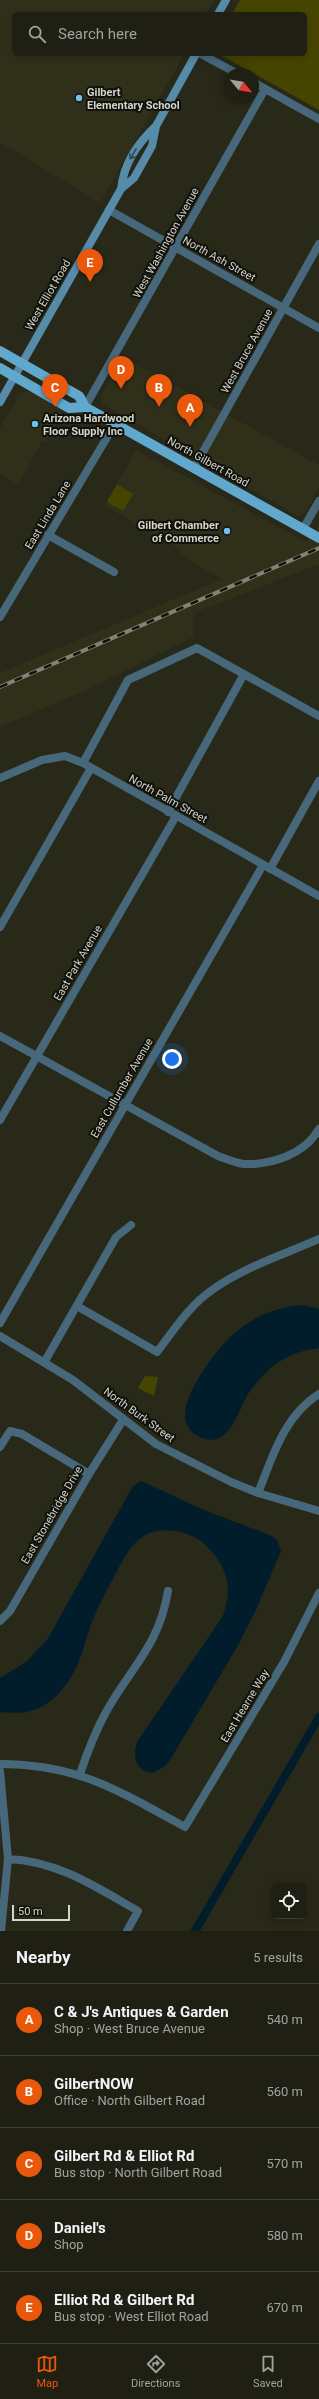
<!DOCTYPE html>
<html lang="en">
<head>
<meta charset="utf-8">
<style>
	:root { --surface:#1f1f14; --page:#27271d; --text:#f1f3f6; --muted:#a1a2a0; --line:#3c3d34; --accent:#ea580c }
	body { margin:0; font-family:Roboto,sans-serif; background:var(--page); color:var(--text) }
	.controls { position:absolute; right:12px; bottom:12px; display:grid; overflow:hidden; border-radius:6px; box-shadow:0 2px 10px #0003 }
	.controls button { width:36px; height:36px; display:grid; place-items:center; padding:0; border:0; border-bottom:1px solid var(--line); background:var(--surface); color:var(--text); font:20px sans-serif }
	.compass { position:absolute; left:223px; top:68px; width:36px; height:36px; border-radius:50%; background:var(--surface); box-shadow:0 2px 10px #0003; rotate:120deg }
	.scale { position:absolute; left:12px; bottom:10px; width:58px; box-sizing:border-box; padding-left:4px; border:2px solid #d3d4ca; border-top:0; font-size:11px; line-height:14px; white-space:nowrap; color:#d3d4ca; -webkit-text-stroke:3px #11110b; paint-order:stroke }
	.you { position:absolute; left:172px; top:1059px; width:14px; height:14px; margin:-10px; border:3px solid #fff; border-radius:50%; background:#1a73e8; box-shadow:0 0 0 6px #1a73e833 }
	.badge { display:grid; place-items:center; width:26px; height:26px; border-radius:50%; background:var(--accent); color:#fff; font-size:13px; font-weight:700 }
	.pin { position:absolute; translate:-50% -33px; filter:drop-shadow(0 1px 2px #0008) }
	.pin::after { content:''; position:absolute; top:21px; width:14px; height:12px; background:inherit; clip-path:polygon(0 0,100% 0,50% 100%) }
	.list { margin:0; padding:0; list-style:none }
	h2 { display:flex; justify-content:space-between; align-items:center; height:52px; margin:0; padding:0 16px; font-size:17px }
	h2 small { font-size:13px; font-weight:400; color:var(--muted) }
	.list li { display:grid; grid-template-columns:26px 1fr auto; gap:12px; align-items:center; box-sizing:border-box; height:72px; padding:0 16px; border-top:1px solid var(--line) }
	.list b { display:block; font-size:15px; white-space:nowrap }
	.list p { margin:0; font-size:13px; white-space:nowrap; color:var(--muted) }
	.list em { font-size:13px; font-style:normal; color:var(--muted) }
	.icon { flex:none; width:22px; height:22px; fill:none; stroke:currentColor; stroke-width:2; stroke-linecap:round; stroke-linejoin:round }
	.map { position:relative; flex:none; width:319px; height:1931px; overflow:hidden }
	.search { position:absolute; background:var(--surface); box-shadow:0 2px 10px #0003; left:12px; right:12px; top:12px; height:44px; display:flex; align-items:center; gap:10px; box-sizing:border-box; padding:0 14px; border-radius:6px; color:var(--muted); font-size:15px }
	.sheet { height:412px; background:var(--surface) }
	nav { display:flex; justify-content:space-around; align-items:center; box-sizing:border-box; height:56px; border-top:1px solid var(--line); background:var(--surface); font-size:11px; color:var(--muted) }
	nav a { display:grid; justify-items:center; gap:2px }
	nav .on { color:var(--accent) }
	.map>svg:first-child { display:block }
</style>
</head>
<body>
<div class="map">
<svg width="319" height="1931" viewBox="0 0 319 1931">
	<rect width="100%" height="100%" fill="#29291a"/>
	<!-- built -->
	<path fill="#30301a" d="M 0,0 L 214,0 L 206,14 L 14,14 L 14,54 L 184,54 L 100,203 L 0,142 Z
		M 123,357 L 319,465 L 319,486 L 306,512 L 299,516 L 295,514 L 101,403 L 101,396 Z
		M 25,391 L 32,392 L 64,410 L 45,443 L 42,441 L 18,485 L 0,474 L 0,428 L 19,395 Z
		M 136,450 L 306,542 L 319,527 L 319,564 L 194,613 L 193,637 L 84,691 L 0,727 L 0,673 L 222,579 L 182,556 L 175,546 L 105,506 Z"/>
	<!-- green -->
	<path fill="#464500" d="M 240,0 L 319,0 L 319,110 L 219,54 L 305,54 L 305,14 L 232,14 Z
		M 117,484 L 133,494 L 123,511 L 107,502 Z
		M 145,1376 L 158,1377 L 154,1396 L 138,1388 Z"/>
	<!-- water -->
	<path fill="#011c2a" d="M 302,1305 L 319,1309 L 319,1348 C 301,1350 286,1356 272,1367 C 264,1374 254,1385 248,1394 C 239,1409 230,1446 205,1439 C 169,1428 190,1391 203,1371 C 228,1333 256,1309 302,1305 Z
		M 141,1481 L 204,1510 L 272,1536 L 277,1540 L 281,1551 L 255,1612 L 237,1647 L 170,1760 L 164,1767 L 153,1773 C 136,1772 132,1756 137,1742 L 223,1616 C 229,1597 231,1581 220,1563 C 210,1546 196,1534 176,1531 C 139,1526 128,1550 114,1577 C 108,1588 102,1599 97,1610 C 83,1639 84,1666 60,1692 C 47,1706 34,1713 15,1713 C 10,1713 5,1711 0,1713 L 0,1678 L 26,1662 L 47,1640 L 133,1486 Z"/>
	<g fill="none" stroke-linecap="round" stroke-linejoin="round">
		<!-- canal -->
		<path stroke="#011c2a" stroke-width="8" d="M 195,1931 L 319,1717"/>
		<!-- minor -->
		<path stroke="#47687b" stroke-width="8" d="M 201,54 L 238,74
			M 253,82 L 319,119
			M 109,210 L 319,328
			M 85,407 L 265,89
			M 194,468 L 319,244
			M 303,529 L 319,501
			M 48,535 L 114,572
			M 0,617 L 115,424
			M 83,763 L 128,680 L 197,648 L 319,716
			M 0,778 L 42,760 L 65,756 L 83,763 L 319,896
			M 168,812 L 244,674
			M 270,869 L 319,781
			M 0,927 L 91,768
			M 0,1036 L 218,1156 C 226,1159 235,1163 244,1164 C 272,1165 305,1154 319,1129
			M 0,1120 L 176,816
			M 77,1306 L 157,1352 C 174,1330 189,1306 212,1290 C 244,1267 283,1255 319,1239
			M 0,1323 L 263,865
			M 45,1361 L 116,1237 L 131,1225
			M 0,1447 L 10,1431 L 22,1434 L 89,1474
			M 258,1493 C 273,1456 284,1416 319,1394
			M 0,1621 L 10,1611 L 89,1474 L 123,1420
			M 0,1764 C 78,1764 119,1791 185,1827 L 284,1662 L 319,1593
			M 0,1771 L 8,1859 L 1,1931
			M 80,1774 C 87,1753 95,1732 106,1712 C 131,1667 159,1646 168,1591
			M 8,1859 C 58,1861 96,1887 138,1911 L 127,1931"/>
		<!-- tertiary -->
		<path stroke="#47687b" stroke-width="8" d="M 0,1336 L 73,1380 L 156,1444 L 231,1482 L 258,1493 L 319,1511"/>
		<!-- secondary -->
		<path stroke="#568caa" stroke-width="8" d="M 218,14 L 226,0
			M 121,189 L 134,178 L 152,146 L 156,126 L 196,54
			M 0,402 L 121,189 C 124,163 137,144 156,126"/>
		<!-- primary -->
		<path stroke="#61a8cf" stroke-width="10" d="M 0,351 L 79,396 L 85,407 L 319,538
			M 0,368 L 69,408 L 85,407"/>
		<defs>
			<path id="rail" d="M 0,687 L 319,548"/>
		</defs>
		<!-- rail casing -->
		<use href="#rail" stroke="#828276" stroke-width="4"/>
		<!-- rail -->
		<use href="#rail" stroke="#11110b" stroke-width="2.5" stroke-dasharray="8" stroke-linecap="butt"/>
	</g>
	<!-- one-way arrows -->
	<defs><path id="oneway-shaft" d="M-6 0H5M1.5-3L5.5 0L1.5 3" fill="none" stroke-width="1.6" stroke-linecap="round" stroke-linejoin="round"/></defs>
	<use stroke="#304853" href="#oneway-shaft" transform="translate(133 154) rotate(120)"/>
	<!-- markers -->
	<g fill="#6cc3f2" stroke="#11110b" stroke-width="1.5">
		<circle cx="79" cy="98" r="4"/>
		<circle cx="35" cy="424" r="4"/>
		<circle cx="227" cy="531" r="4"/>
	</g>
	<g text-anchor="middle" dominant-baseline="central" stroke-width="4" stroke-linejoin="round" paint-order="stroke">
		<!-- poi labels -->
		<g font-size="11" font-weight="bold" fill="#d3d4ca" stroke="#11110b" text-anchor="start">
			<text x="87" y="92">Gilbert<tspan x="87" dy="13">Elementary School</tspan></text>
			<text x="43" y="418">Arizona Hardwood<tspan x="43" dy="13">Floor Supply Inc</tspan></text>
			<text x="219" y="525" text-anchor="end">Gilbert Chamber<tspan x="219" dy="13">of Commerce</tspan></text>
		</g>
		<!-- street labels -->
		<g font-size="11" fill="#d3d4ca" stroke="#11110b">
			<text transform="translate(166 243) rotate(-61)">West Washington Avenue</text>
			<text transform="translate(219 259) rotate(29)">North Ash Street</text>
			<text transform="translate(48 295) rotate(-60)">West Elliot Road</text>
			<text transform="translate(247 351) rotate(-61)">West Bruce Avenue</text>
			<text transform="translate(208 462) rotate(29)">North Gilbert Road</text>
			<text transform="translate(48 515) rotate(-59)">East Linda Lane</text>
			<text transform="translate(168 799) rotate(29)">North Palm Street</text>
			<text transform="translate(78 963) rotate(-60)">East Park Avenue</text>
			<text transform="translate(122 1088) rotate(-60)">East Cullumber Avenue</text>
			<text transform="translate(139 1415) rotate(36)">North Burk Street</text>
			<text transform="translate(52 1515) rotate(-60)">East Stonebridge Drive</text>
			<text transform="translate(245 1706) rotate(-59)">East Hearne Way</text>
		</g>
	</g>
</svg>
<div class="controls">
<button><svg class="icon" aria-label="locate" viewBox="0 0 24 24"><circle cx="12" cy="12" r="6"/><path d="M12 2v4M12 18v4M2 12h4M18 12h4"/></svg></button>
</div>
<svg class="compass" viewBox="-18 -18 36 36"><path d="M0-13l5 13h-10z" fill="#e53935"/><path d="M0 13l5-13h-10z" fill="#a1a2a0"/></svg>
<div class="scale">50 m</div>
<div class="you"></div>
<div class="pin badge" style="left:190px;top:427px">A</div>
<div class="pin badge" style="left:159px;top:407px">B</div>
<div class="pin badge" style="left:55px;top:407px">C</div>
<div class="pin badge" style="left:121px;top:389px">D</div>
<div class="pin badge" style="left:90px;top:282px">E</div>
<div class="search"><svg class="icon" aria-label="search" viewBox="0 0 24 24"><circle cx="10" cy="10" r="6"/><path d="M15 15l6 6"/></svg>Search here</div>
</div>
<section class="sheet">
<h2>Nearby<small>5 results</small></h2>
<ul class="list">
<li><span class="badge">A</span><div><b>C &amp; J's Antiques &amp; Garden</b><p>Shop · West Bruce Avenue</p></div><em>540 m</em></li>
<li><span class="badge">B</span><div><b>GilbertNOW</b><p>Office · North Gilbert Road</p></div><em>560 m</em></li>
<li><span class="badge">C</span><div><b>Gilbert Rd &amp; Elliot Rd</b><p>Bus stop · North Gilbert Road</p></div><em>570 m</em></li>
<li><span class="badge">D</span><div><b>Daniel's</b><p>Shop</p></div><em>580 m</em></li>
<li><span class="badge">E</span><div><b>Elliot Rd &amp; Gilbert Rd</b><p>Bus stop · West Elliot Road</p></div><em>670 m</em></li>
</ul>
</section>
<nav>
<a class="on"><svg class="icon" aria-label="map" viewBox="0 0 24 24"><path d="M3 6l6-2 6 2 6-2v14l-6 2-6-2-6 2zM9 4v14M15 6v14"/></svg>Map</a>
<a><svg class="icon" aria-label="directions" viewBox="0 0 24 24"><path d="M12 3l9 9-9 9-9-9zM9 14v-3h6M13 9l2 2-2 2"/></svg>Directions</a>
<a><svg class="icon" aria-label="saved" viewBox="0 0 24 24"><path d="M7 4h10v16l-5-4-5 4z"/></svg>Saved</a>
</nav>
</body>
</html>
